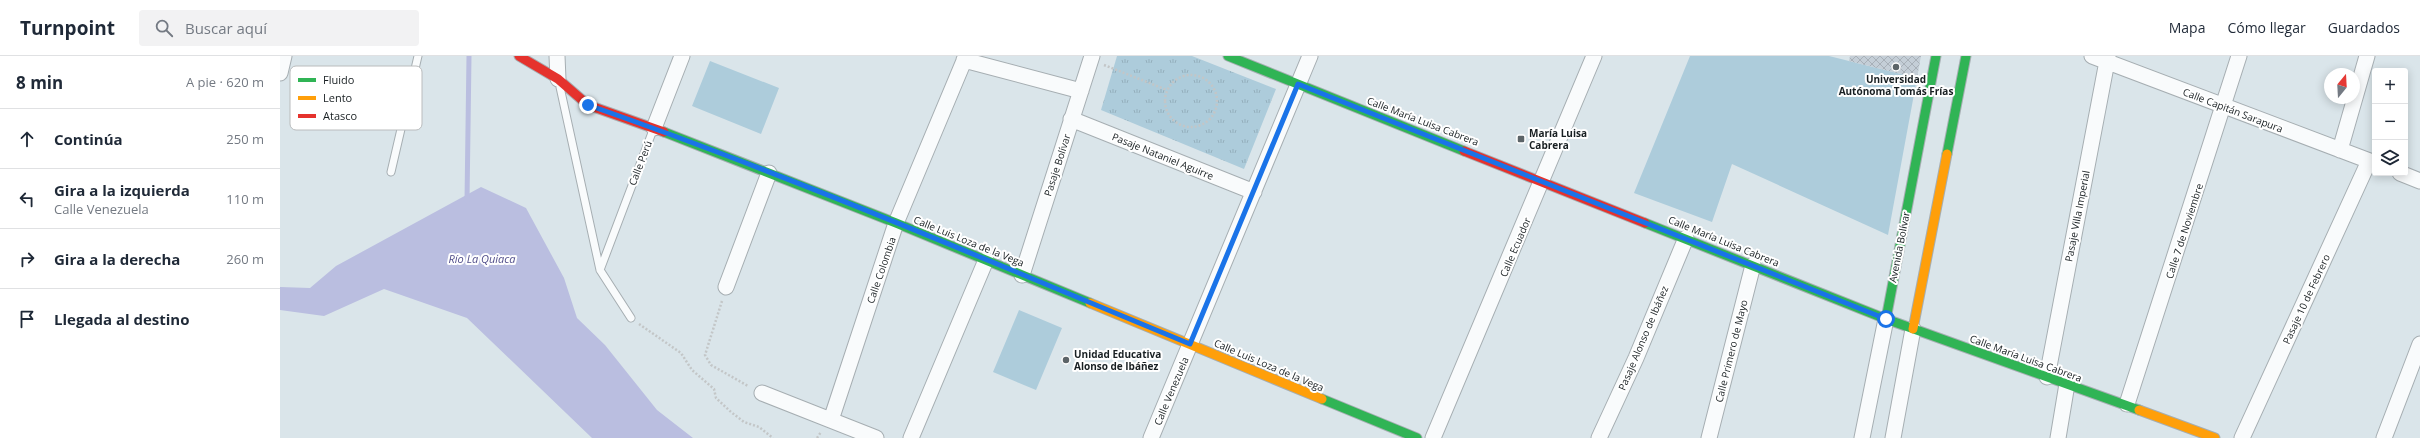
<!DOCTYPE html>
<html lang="es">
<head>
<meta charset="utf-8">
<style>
	:root { --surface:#fff; --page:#f2f2f3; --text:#1f2937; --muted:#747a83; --line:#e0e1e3 }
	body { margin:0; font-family:"Open Sans",sans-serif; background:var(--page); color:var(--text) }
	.controls { position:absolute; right:12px; top:12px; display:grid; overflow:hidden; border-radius:4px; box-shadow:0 2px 10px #0003 }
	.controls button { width:36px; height:36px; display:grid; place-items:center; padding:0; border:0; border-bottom:1px solid var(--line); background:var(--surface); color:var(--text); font:20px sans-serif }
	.compass { position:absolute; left:2044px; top:12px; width:36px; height:36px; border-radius:50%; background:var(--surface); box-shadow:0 2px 10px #0003; rotate:18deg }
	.stop { position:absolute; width:12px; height:12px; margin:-9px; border:3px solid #1a73e8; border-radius:50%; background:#fff }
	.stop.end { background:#1a73e8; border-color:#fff; box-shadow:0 1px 4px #0008 }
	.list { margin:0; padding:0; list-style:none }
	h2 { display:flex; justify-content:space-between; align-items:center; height:52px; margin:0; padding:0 16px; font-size:17px }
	h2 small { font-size:13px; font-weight:400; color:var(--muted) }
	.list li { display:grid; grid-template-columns:26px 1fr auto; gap:12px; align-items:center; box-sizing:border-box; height:60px; padding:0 16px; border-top:1px solid var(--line) }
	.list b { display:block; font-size:15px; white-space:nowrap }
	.list p { margin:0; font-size:13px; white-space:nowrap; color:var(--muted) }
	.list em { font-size:13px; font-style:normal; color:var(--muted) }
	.icon { flex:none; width:22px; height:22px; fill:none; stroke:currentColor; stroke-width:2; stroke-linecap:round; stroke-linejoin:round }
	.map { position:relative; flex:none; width:2140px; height:382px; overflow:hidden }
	header { display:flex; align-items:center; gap:24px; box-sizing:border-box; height:56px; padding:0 20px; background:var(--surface); border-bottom:1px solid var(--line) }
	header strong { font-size:19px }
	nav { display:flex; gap:22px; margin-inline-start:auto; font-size:14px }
	.search { width:280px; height:36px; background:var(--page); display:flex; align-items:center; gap:10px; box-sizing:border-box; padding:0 14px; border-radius:4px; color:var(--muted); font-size:15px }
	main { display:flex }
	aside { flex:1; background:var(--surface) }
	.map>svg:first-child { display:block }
</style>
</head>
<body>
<header>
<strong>Turnpoint</strong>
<div class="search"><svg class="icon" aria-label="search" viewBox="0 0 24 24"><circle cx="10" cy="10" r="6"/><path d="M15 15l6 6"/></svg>Buscar aquí</div>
<nav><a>Mapa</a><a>Cómo llegar</a><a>Guardados</a></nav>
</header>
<main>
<aside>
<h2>8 min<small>A pie · 620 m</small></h2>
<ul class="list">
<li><svg class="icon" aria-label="ahead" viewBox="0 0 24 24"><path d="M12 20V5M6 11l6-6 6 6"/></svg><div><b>Continúa</b></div><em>250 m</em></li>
<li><svg class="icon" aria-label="left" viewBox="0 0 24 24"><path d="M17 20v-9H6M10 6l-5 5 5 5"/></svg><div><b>Gira a la izquierda</b><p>Calle Venezuela</p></div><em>110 m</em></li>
<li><svg class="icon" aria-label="right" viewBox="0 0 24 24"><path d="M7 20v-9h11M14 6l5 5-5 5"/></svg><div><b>Gira a la derecha</b></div><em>260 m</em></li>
<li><svg class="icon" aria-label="arrive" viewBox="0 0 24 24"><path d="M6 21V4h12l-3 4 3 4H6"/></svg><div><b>Llegada al destino</b></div></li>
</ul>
</aside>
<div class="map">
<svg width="2140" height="382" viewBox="0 0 2140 382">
	<defs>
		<pattern id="park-tufts" width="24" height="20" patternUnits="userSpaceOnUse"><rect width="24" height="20" fill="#adccdb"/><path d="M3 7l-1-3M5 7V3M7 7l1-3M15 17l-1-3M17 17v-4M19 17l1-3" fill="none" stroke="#94afbc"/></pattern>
		<pattern id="building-cross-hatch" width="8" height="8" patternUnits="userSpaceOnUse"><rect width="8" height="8" fill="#c4ced7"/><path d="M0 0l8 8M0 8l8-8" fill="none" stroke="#a8b0b8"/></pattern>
	</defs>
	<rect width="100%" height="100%" fill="#dae5ea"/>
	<!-- park -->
	<path fill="url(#park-tufts)" d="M 837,0 L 912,0 L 996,33 L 964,113 L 821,54 Z"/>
	<!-- pitch -->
	<path fill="#adccdb" d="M 1410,0 L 1549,0 L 1637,22 L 1608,179 L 1452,108 L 1432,166 L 1354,137 Z
		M 430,5 L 499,32 L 481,78 L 412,50 Z
		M 739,254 L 782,272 L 756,334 L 713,316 Z"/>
	<!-- water -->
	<path fill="#babee0" d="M 201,131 L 246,152 L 284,222 L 297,262 L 325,289 L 377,354 L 413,382 L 312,382 L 187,262 L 104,233 L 44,260 L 0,254 L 0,231 L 30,232 L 56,210 Z"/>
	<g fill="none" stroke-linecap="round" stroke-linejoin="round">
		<!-- stream -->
		<path stroke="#babee0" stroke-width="5" d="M 187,145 L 189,0"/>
	</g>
	<!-- building -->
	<path fill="url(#building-cross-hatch)" d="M 1570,0 L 1641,0 L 1637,22 L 1569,5 Z"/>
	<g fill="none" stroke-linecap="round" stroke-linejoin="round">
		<defs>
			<path id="lane" d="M 280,31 L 320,214 L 351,262
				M 111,116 L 138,0
				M 320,214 L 373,74"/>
			<path id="street" d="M 277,0 L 278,23
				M 1812,0 L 2095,107
				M 684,4 L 801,35
				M 0,17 L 4,0
				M 791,63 L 974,136
				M 374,72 L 402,0
				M 2060,94 L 2087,0
				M 2120,117 L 2140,125
				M 742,219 L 812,0
				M 446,231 L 489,117
				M 1767,321 L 1828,0
				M 482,337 L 596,382
				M 1847,348 L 1959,0
				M 551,364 L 616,167 L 686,0
				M 631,382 L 706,204
				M 871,382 L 1030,0
				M 1153,382 L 1314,0
				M 1319,382 L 1356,302 L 1406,182
				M 1429,382 L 1473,209
				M 1582,382 L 1606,263
				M 1613,382 L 1633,273
				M 1778,382 L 1787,328
				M 1962,382 L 2089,105
				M 2104,382 L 2140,288"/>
			<path id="fast" d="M 948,0 L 1184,95
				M 384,76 L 616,167 L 810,247
				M 1667,98 L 1686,0
				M 1365,167 L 1606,263 L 1859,354
				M 1606,263 L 1656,0
				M 1042,343 L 1137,382"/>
			<path id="slow" d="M 810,247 L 1042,343
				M 1633,273 L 1667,98
				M 1859,354 L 1935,382"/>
			<path id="jam" d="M 239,0 L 278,23 L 308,49 L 384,76
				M 1184,95 L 1365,167"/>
		</defs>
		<!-- lane casing -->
		<use href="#lane" stroke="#a6aeb2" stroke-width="9"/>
		<!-- street casing -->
		<use href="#street" stroke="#a6aeb2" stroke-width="17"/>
		<!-- fast casing -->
		<use href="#fast" stroke="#a6aeb2" stroke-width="11"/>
		<!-- slow casing -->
		<use href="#slow" stroke="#a6aeb2" stroke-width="11"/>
		<!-- jam casing -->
		<use href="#jam" stroke="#a6aeb2" stroke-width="11"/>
		<!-- path -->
		<path stroke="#c3c6c7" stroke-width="2.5" stroke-dasharray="2 2" stroke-linecap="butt" d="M 824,9 L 887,34
			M885 45a26 26 0 1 1 52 0a26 26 0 1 1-52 0Z
			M 442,245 L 425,299 L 431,309 L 468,330
			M 359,268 L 401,297 L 412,314 L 434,333 L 436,342 L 451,356 L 464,366 L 479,371 L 493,382
			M 537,382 L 541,376"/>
		<!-- lane -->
		<use href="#lane" stroke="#f9fbfc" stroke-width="7"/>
		<!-- street -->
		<use href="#street" stroke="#f9fbfc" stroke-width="15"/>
		<!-- fast -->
		<use href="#fast" stroke="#30b455" stroke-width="9"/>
		<!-- slow -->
		<use href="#slow" stroke="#ff9f0a" stroke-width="9"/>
		<!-- jam -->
		<use href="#jam" stroke="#e5322d" stroke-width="9"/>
	</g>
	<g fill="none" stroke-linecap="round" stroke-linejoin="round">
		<!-- route -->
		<path stroke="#1a73e8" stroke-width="5" d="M 308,49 C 512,120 711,206 910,288 L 1018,28 L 1606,263"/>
	</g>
	<!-- markers -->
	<g fill="#5c6468" stroke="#fff" stroke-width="1.5">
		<circle cx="1616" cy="11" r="4"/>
		<rect x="1237" y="79" width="8" height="8" rx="2"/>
		<circle cx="786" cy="304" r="4"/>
	</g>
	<g text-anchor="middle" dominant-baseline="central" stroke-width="4" stroke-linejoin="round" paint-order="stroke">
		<!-- poi labels -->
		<g font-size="10" font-weight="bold" fill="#181f22" stroke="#fff" text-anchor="start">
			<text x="1616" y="23" text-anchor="middle">Universidad<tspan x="1616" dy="12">Autónoma Tomás Frías</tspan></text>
			<text x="1249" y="77">María Luisa<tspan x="1249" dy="12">Cabrera</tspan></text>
			<text x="794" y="298">Unidad Educativa<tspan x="794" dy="12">Alonso de Ibáñez</tspan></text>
		</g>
		<!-- street labels -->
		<g font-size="10" fill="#181f22" stroke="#fff">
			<text transform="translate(1953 54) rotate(21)">Calle Capitán Sarapura</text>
			<text transform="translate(1143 65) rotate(21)">Calle María Luisa Cabrera</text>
			<text transform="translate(883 100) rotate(22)">Pasaje Nataniel Aguirre</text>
			<text transform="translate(360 107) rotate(-69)">Calle Perú</text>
			<text transform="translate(777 109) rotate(-72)">Pasaje Bolívar</text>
			<text transform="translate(1797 160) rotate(-79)">Pasaje Villa Imperial</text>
			<text transform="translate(1904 175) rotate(-72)">Calle 7 de Noviembre</text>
			<text transform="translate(689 185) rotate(22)">Calle Luis Loza de la Vega</text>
			<text transform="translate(1444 185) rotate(22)">Calle María Luisa Cabrera</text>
			<text transform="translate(1235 191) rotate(-67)">Calle Ecuador</text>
			<text transform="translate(1619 191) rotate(-79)">Avenida Bolívar</text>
			<text transform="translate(601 214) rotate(-71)">Calle Colombia</text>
			<text transform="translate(2026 243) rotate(-65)">Pasaje 10 de Febrero</text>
			<text transform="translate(1363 282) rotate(-67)">Pasaje Alonso de Ibáñez</text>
			<text transform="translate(1451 295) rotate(-76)">Calle Primero de Mayo</text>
			<text transform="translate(1746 302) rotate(20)">Calle María Luisa Cabrera</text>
			<text transform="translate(989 309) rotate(23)">Calle Luis Loza de la Vega</text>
			<text transform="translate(891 335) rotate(-67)">Calle Venezuela</text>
		</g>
		<!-- water labels -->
		<g font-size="11" font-style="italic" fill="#514e8a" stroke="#fff">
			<text x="202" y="202">Río La Quiaca</text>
		</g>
	</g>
	<!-- legend -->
	<rect x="10" y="10" width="132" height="64" rx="6" fill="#fff" stroke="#babcbd" stroke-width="1"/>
	<rect x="18" y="22" width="18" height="4" fill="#30b455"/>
	<rect x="18" y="40" width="18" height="4" fill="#ff9f0a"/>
	<rect x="18" y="58" width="18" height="4" fill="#e5322d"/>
	<g font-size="11" fill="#181f22">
		<text x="43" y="28">Fluido</text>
		<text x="43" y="46">Lento</text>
		<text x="43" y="64">Atasco</text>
	</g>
</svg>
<div class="controls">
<button>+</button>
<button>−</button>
<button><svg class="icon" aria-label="layers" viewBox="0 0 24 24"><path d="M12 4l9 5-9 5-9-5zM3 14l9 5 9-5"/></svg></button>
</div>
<svg class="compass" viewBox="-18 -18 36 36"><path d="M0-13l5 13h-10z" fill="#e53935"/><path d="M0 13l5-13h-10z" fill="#747a83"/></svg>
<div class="stop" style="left:1606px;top:263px"></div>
<div class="stop end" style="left:308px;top:49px"></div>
</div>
</main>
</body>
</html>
